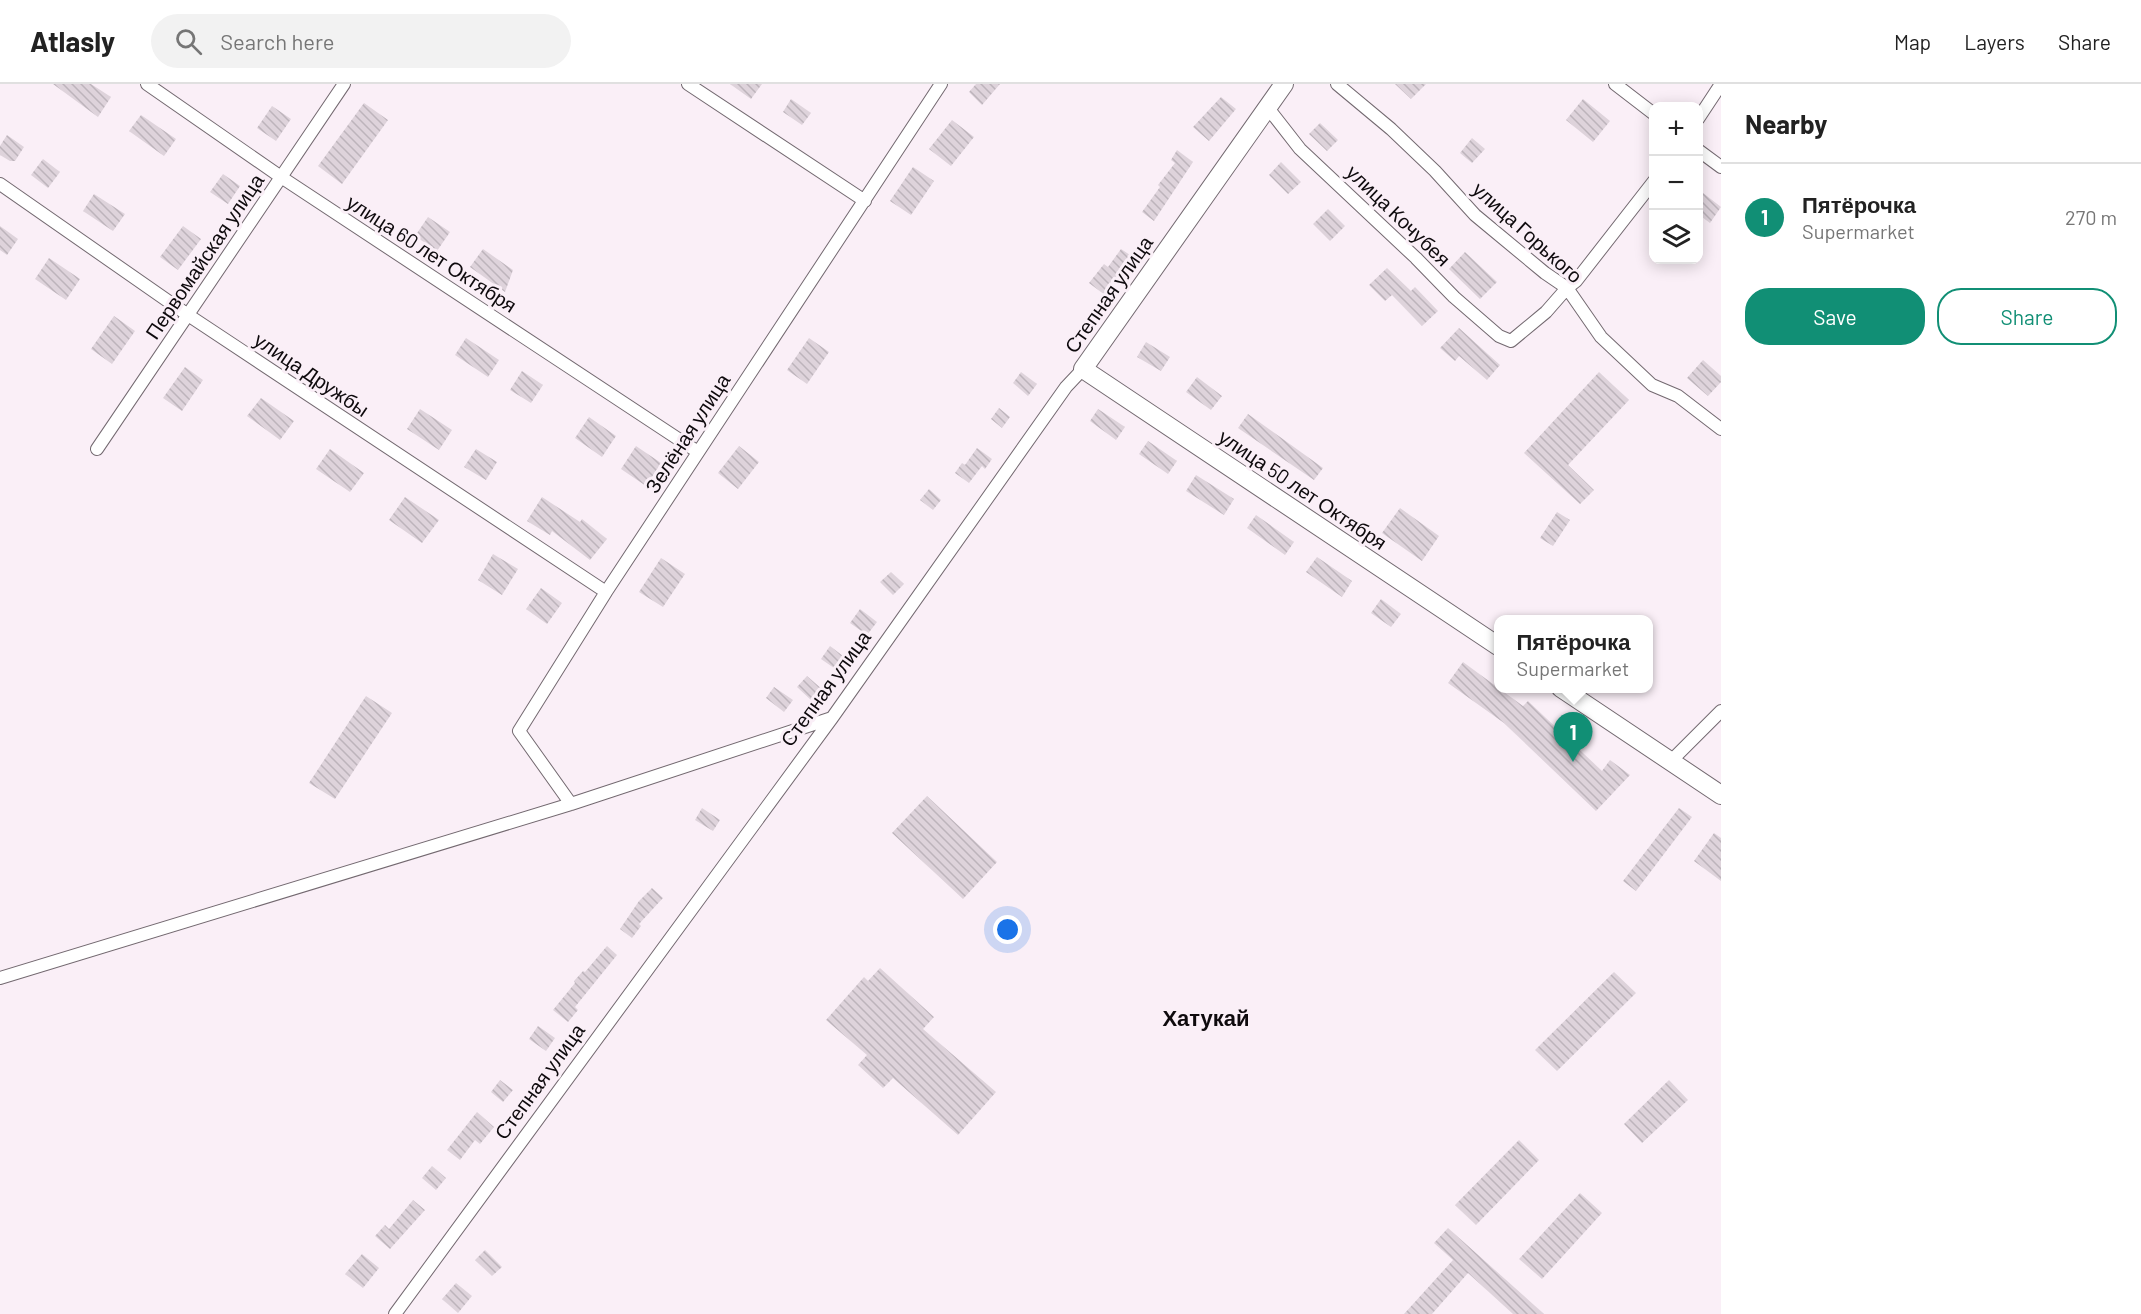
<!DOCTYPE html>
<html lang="en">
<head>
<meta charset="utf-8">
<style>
	:root { --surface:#fff; --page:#f2f2f2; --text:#222; --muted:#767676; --line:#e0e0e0; --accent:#118f75 }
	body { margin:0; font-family:Barlow,sans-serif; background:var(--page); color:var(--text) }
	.controls { position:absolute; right:18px; top:18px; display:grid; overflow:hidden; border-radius:12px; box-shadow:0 3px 15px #0003 }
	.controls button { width:54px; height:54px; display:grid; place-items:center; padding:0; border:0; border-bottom:2px solid var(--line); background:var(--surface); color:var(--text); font:30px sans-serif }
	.you { position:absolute; left:1008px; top:846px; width:21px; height:21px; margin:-15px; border:4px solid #fff; border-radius:50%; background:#1a73e8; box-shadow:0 0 0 9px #1a73e833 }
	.badge { display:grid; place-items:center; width:39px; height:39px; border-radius:50%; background:var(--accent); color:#fff; font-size:20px; font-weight:700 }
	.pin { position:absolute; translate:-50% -50px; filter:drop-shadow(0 2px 3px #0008) }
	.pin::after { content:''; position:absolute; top:32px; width:21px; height:18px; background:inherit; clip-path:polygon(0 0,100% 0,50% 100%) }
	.popup { position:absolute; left:1494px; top:531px; width:159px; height:78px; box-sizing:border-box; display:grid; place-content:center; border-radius:12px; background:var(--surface); filter:drop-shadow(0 2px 4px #0005); font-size:20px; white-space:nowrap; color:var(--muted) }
	.popup b { font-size:22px; color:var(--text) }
	.popup::after { content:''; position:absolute; left:50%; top:100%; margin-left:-12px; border:12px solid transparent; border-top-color:var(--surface) }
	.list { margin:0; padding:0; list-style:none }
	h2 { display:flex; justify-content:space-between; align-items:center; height:78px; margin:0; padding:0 24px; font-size:26px }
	h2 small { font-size:20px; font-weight:400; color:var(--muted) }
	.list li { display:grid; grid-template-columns:39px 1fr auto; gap:18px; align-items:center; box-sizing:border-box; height:108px; padding:0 24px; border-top:2px solid var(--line) }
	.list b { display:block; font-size:22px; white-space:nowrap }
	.list p { margin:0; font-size:20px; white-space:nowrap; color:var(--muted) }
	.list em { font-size:20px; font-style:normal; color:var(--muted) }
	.actions { display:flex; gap:12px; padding:18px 24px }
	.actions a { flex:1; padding:14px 0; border:2px solid var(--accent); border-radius:24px; text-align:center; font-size:21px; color:var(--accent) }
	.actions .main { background:var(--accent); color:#fff }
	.icon { flex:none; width:33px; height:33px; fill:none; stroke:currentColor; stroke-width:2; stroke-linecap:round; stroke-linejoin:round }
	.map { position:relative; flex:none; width:1721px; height:1230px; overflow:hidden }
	header { display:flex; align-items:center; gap:36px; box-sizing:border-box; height:84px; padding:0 30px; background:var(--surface); border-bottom:2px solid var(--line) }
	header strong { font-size:28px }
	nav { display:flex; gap:33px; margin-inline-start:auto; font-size:21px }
	.search { width:420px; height:54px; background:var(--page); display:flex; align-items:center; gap:15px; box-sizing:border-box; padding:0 21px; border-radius:33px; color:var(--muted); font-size:22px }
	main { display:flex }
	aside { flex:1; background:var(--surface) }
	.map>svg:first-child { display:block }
</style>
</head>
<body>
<header>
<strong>Atlasly</strong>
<div class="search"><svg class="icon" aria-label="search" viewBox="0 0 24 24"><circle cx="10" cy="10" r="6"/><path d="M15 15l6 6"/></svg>Search here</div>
<nav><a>Map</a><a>Layers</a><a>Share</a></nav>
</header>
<main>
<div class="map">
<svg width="1721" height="1230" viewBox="0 0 1721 1230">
	<defs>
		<pattern id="building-back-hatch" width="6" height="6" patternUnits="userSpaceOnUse" patternTransform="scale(1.5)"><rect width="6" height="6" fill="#ded3db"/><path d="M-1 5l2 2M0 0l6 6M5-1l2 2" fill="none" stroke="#bdb4bb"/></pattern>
	</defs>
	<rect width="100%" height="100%" fill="#faeff7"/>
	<!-- building -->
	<path fill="url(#building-back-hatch)" d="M 53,0 L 91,0 L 111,13 L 98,33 Z
		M 730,0 L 762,0 L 751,15 Z
		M 976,0 L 1000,0 L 982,21 L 969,8 Z
		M 1395,0 L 1426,0 L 1411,15 Z
		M 1221,13 L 1236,25 L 1209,57 L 1193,43 Z
		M 791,15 L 811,29 L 802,41 L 783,28 Z
		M 1583,15 L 1610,37 L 1593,58 L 1566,36 Z
		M 364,19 L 388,36 L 342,100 L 318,82 Z
		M 272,22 L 291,35 L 276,57 L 257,44 Z
		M 141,31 L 176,55 L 164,72 L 129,47 Z
		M 952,36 L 974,53 L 951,82 L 929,65 Z
		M 1320,39 L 1338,56 L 1327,67 L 1309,50 Z
		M 7,51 L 24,63 L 15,77 L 10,77 L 0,71 L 0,62 Z
		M 1472,54 L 1485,65 L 1472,79 L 1460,69 Z
		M 1177,66 L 1193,78 L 1154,137 L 1142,128 L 1160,103 L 1158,101 L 1175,79 L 1171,76 Z
		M 43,75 L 60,88 L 48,104 L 31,91 Z
		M 1281,78 L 1301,98 L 1288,110 L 1269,91 Z
		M 913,83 L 934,97 L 911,131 L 890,117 Z
		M 223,90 L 240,102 L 228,120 L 210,108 Z
		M 1698,105 L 1721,123 L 1710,139 L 1698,130 Z
		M 94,110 L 125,130 L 113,147 L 83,127 Z
		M 1328,125 L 1345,142 L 1330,157 L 1313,140 Z
		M 428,133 L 450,148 L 437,167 L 415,152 Z
		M 0,142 L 18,155 L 7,171 L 0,166 Z
		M 183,142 L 201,155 L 178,186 L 160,173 Z
		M 483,165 L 513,186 L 505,208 L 470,183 Z
		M 1121,165 L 1133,173 L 1105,211 L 1089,199 L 1104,180 L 1108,183 Z
		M 1465,168 L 1497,198 L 1480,215 L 1449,185 Z
		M 49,174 L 80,195 L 66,216 L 35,195 Z
		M 1387,184 L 1411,207 L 1415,203 L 1438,227 L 1422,242 L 1392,211 L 1385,217 L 1369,201 Z
		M 114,232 L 135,247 L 112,280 L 91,265 Z
		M 1459,244 L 1500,281 L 1487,296 L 1459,272 L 1455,277 L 1440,264 Z
		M 466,254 L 499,276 L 488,293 L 455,271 Z
		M 809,254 L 829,268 L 807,300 L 787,286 Z
		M 1146,258 L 1170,273 L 1161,287 L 1137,273 Z
		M 1703,276 L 1721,292 L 1721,298 L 1708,312 L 1687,294 Z
		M 185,283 L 203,296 L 182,327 L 163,314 Z
		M 522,287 L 543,301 L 531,319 L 510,306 Z
		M 1021,288 L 1037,300 L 1028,312 L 1013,299 Z
		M 1599,288 L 1629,316 L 1568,381 L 1594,406 L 1580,420 L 1524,369 Z
		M 1197,293 L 1222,312 L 1211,326 L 1186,308 Z
		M 261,314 L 294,337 L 280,356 L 247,332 Z
		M 999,324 L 1010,333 L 1002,344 L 991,335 Z
		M 420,325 L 452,346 L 439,366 L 407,345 Z
		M 1098,325 L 1125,343 L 1116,356 L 1090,337 Z
		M 1248,330 L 1323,384 L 1314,396 L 1238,344 Z
		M 589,333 L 616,352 L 602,373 L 575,354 Z
		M 1148,357 L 1177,377 L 1168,390 L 1139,370 Z
		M 636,362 L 661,379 L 646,402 L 621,385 Z
		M 739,362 L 759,378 L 738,405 L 718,389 Z
		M 977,364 L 992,375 L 985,385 L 982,382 L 969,399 L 955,389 L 962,379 L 965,381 Z
		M 330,365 L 364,389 L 350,408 L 316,385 Z
		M 476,365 L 497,378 L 486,396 L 464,383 Z
		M 1196,391 L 1234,415 L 1224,431 L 1186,407 Z
		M 929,405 L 941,416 L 933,426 L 920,416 Z
		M 405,413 L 439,436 L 422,459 L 389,436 Z
		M 542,413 L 580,438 L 582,435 L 607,455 L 590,476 L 552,447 L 550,451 L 527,437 Z
		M 1400,424 L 1439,452 L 1422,477 L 1382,449 Z
		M 1557,428 L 1570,436 L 1553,462 L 1540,454 Z
		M 1256,431 L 1294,458 L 1285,471 L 1247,444 Z
		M 493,470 L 518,485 L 502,511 L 478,496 Z
		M 1317,473 L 1352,497 L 1342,513 L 1306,488 Z
		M 661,474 L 685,490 L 663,523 L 639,508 Z
		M 891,488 L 904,500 L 893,511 L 880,498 Z
		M 541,504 L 562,519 L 547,540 L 526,525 Z
		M 1381,515 L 1401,530 L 1391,543 L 1371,529 Z
		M 860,525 L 877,538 L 867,551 L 850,539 Z
		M 830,562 L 843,572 L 834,584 L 821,575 Z
		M 1463,578 L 1523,622 L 1528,617 L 1602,687 L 1610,676 L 1630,691 L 1596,727 L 1504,639 L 1448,599 Z
		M 807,592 L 823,606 L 812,617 L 797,603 Z
		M 774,603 L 793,616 L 784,628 L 766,614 Z
		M 366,612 L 392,629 L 335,715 L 309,699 Z
		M 927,712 L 997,778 L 963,815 L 892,749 Z
		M 702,724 L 720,736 L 713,747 L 695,736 Z
		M 1679,724 L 1692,733 L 1636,807 L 1623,797 Z
		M 1714,749 L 1721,754 L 1721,797 L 1694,777 Z
		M 652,804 L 663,814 L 639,840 L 641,842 L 632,854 L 620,845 L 639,817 Z
		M 607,862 L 617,871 L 575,923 L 578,926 L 568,938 L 553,926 L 575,899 L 574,897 L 583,887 L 585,888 Z
		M 880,884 L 934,933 L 923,945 L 996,1008 L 958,1051 L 893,994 L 883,1004 L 858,981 L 867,971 L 826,936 L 864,893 L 868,897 Z
		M 1614,888 L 1636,909 L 1557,987 L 1535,966 Z
		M 538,942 L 555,954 L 546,967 L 529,955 Z
		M 500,996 L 513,1006 L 503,1018 L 491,1008 Z
		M 1669,996 L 1688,1016 L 1642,1059 L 1624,1040 Z
		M 477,1028 L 494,1043 L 480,1060 L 475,1056 L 460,1076 L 447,1066 Z
		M 1519,1056 L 1539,1076 L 1476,1141 L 1455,1121 Z
		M 432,1082 L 446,1094 L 436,1106 L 422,1094 Z
		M 1580,1109 L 1602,1129 L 1542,1195 L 1519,1175 Z
		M 413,1116 L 425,1126 L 390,1165 L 375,1152 L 385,1141 L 389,1145 Z
		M 1448,1144 L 1505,1195 L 1544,1230 L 1513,1230 L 1468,1189 L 1432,1230 L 1404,1230 L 1453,1176 L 1434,1159 Z
		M 485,1166 L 502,1183 L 492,1192 L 475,1176 Z
		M 362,1170 L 379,1184 L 363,1204 L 345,1190 Z
		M 456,1199 L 472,1212 L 458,1229 L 442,1215 Z"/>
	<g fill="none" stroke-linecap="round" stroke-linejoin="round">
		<defs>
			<path id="street" d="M 147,0 L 281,93 L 698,368
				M 688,0 L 865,117
				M 1337,0 L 1391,45 L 1435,87 L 1475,131 L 1545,189 L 1567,204 L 1601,253 L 1652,301 L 1678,312 L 1721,345
				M 1615,0 L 1654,30
				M 1268,24 L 1300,65 L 1416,174 L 1454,213 L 1499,252 L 1511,257 L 1546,228 L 1567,204 L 1576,197 L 1654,97
				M 1698,35 L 1721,0
				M 1698,66 L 1721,83
				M 0,100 L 188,231 L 606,508
				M 97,365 L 344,0
				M 1670,678 L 1721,627
				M 571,720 L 519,647 L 606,508 L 941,0
				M 0,894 L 571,720 L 832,634
				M 395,1230 L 832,634 L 1066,303 L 1083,285"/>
			<path id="secondary" d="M 1284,0 L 1083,285 L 1498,562
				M 1561,604 L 1721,711"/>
		</defs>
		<!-- street casing -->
		<use href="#street" stroke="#736970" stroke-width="14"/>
		<!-- secondary casing -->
		<use href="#secondary" stroke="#736970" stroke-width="20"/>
		<!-- street -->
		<use href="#street" stroke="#fff" stroke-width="12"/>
		<!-- secondary -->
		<use href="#secondary" stroke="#fff" stroke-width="18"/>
	</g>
	<g text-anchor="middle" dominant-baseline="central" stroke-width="6" stroke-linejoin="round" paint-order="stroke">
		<!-- street labels -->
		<g font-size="20" fill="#0e0a0d" stroke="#faeff7">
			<text transform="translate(1399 131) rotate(44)">улица Кочубея</text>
			<text transform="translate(1528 148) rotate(42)">улица Горького</text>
			<text transform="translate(432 169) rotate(33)">улица 60 лет Октября</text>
			<text transform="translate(204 172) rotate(-56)">Первомайская улица</text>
			<text transform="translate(1108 210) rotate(-55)">Степная улица</text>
			<text transform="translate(312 290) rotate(34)">улица Дружбы</text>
			<text transform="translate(687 349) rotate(-57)">Зелёная улица</text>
			<text transform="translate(1303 405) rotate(34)">улица 50 лет Октября</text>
			<text transform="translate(825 604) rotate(-54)">Степная улица</text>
			<text transform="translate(539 997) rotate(-54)">Степная улица</text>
		</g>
		<!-- quarter labels -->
		<g font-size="22" font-weight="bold" fill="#0e0a0d" stroke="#faeff7">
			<text x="1206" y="933">Хатукай</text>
		</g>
	</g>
</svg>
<div class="controls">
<button>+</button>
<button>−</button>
<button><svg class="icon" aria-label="layers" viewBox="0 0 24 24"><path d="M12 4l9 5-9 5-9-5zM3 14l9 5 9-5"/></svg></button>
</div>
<div class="you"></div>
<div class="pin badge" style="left:1573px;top:678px">1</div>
<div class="popup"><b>Пятёрочка</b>Supermarket</div>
</div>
<aside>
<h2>Nearby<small></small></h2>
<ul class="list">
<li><span class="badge">1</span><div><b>Пятёрочка</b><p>Supermarket</p></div><em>270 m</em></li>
</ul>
<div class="actions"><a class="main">Save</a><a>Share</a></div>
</aside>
</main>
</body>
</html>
